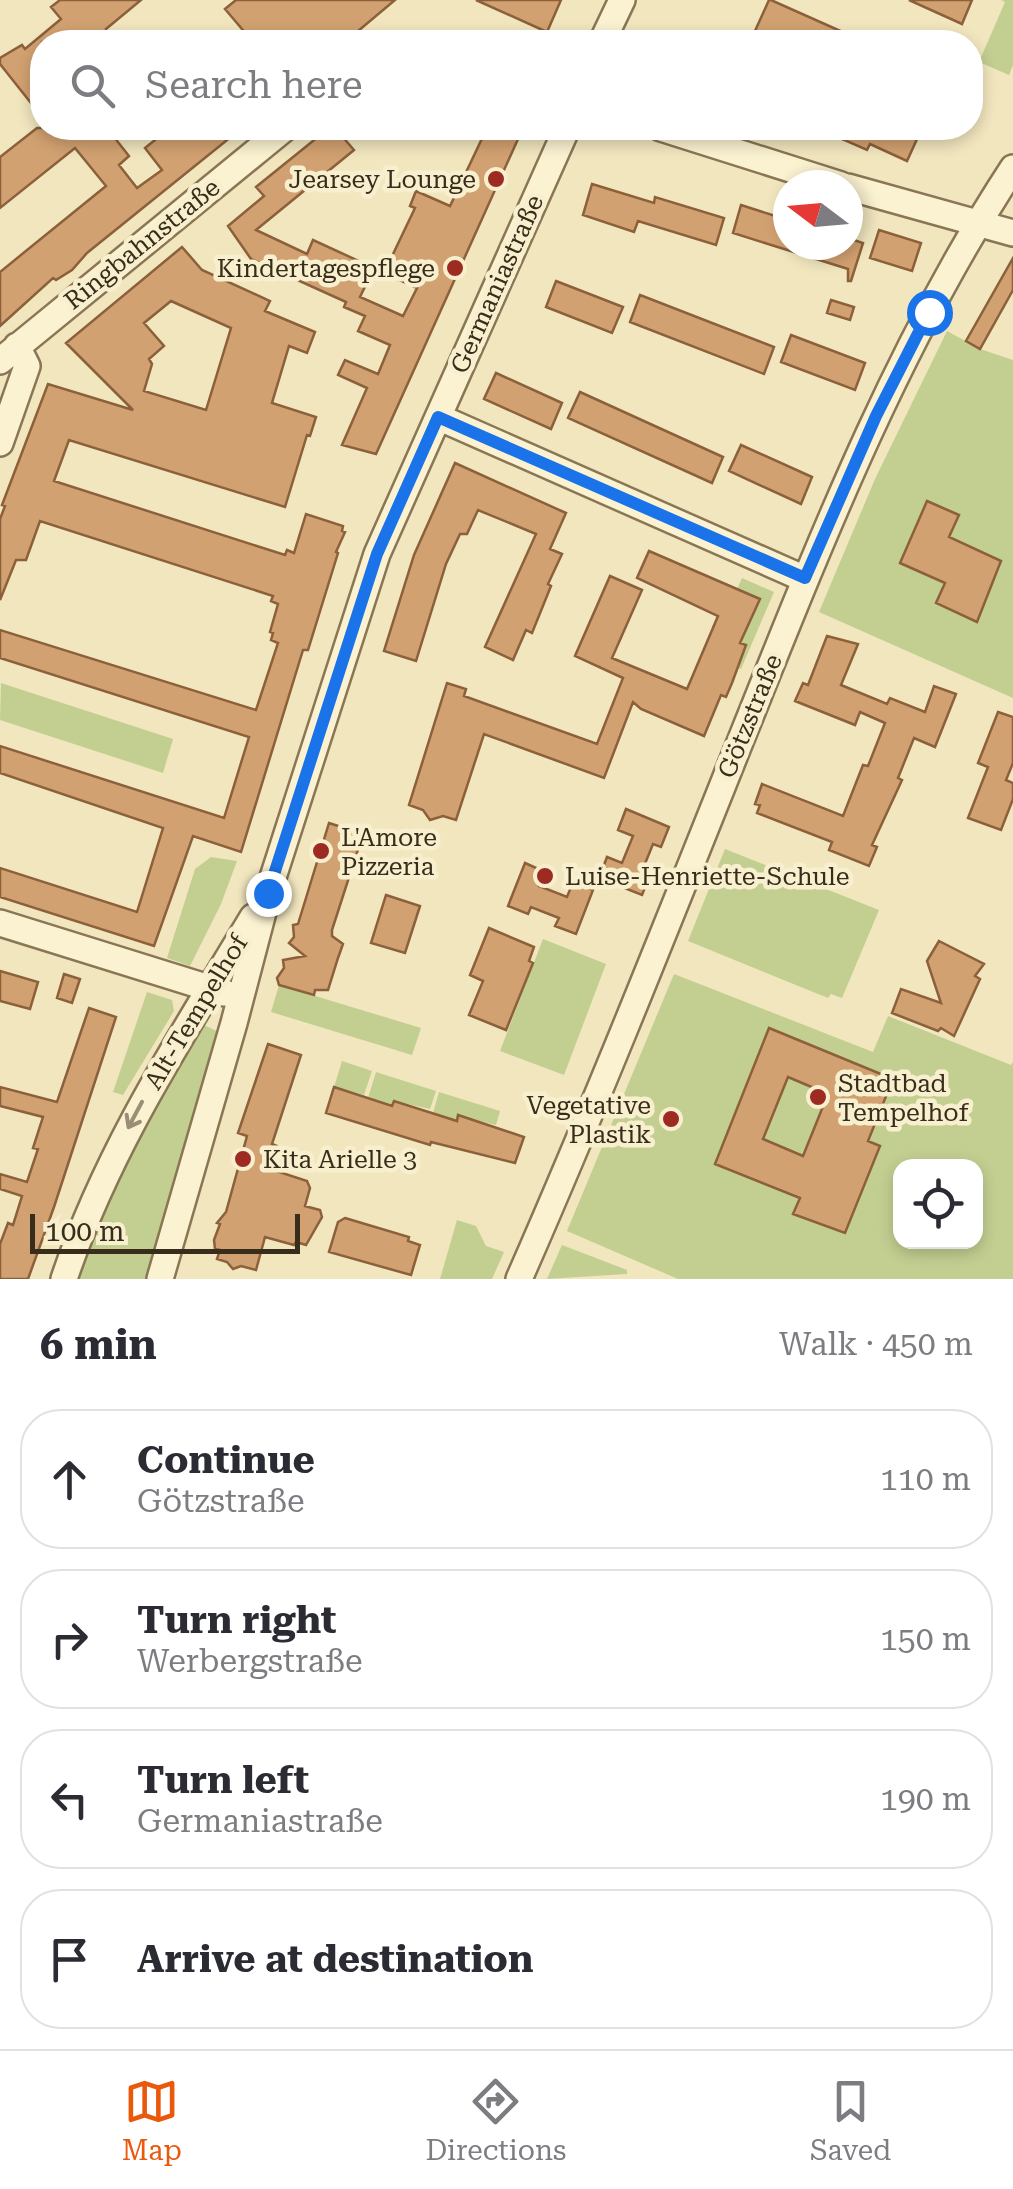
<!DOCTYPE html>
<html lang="en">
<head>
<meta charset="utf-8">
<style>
	:root { --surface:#fff; --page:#f2f2f3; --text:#2b2b33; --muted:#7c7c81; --line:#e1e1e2; --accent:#ea580c }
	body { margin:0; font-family:"Roboto Serif",serif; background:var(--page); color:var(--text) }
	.controls { position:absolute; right:30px; bottom:30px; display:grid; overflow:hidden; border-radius:20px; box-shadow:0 5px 15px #0003 }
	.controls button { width:90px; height:90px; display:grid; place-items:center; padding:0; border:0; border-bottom:2px solid var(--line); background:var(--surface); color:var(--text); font:50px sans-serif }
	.compass { position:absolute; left:773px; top:170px; width:90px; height:90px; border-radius:50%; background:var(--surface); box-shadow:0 5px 15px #0003; rotate:286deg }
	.scale { position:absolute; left:30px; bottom:25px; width:270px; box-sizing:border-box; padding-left:10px; border:5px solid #382c1b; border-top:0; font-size:28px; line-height:35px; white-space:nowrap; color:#382c1b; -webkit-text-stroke:8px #f8efce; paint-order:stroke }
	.stop { position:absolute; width:30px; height:30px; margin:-22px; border:8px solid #1a73e8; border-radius:50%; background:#fff }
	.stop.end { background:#1a73e8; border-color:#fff; box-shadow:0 2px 10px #0008 }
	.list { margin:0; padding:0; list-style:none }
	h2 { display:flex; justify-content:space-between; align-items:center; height:130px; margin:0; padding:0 40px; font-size:42px }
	h2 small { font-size:32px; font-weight:400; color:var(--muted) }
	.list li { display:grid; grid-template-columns:65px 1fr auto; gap:30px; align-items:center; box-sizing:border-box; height:140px; margin:0 20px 20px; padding:0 20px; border:2px solid var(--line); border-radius:40px }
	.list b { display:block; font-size:38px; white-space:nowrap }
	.list p { margin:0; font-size:32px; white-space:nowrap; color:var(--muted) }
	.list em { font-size:32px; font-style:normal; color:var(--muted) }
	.icon { flex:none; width:55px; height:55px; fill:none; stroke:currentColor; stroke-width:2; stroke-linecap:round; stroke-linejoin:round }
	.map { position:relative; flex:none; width:1013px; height:1279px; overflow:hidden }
	.search { position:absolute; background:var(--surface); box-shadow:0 5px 15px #0003; left:30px; right:30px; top:30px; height:110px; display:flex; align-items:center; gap:25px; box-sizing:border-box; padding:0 35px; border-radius:40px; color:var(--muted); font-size:38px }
	.sheet { height:770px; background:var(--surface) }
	nav { display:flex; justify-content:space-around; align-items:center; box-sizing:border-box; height:140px; border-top:2px solid var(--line); background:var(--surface); font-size:28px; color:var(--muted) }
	nav a { display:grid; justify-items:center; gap:5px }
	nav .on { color:var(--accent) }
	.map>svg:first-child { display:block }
</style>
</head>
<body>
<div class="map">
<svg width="1013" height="1279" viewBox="0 0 1013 1279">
	<rect width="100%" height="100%" fill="#f1e6be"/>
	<!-- green -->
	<path fill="#c3cf91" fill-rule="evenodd" d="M 1001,0 L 1013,0 L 1013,65 L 1009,75 L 979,62 L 1005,2 Z
		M 947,331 L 980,349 L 1013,360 L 1013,698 L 819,612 L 875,479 Z
		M 742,578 L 774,592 L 741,669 L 732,666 L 741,658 L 746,646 L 741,643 L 759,599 L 737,589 Z
		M 1,683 L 173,739 L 163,773 L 0,720 Z
		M 725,849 L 879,910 L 842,998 L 831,994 L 828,998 L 688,941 Z
		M 211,857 L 237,861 L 221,904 L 190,966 L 167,958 L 195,869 Z
		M 543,939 L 606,964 L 564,1075 L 500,1051 Z
		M 674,974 L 873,1052 L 888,1016 L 1011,1065 L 1013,1062 L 1013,1279 L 678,1279 L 567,1231 ZM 900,1166 L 976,1166 L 976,1242 L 900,1242 Z
		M 279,985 L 421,1028 L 412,1055 L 271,1012 Z
		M 147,992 L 172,1000 L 174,1011 L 123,1095 L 113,1092 Z
		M 204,1025 L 219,1032 L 148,1279 L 76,1279 L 133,1145 Z
		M 342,1061 L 372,1071 L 364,1095 L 334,1087 Z
		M 376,1072 L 436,1091 L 430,1109 L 394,1101 L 392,1106 L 368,1098 Z
		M 439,1092 L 500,1111 L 496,1125 L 459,1116 L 457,1121 L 433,1113 Z
		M 457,1220 L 476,1226 L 486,1246 L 504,1252 L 492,1279 L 440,1279 Z
		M 562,1245 L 627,1270 L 627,1274 L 547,1279 Z"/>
	<!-- building -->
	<path fill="#d2a171" stroke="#8b603a" stroke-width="2.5" fill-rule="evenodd" d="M 60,0 L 141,0 L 106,29 L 117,42 L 42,42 L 42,117 L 0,64 L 0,58 L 22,45 L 25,49 L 61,19 L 51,7 Z
		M 236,0 L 395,0 L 345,42 L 253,42 L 225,9 Z
		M 476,0 L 561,0 L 547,32 Z
		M 769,0 L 771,0 L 865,42 L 750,42 Z
		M 909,0 L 972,0 L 962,24 Z
		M 37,128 L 125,128 L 114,137 L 129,156 L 119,165 L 137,188 L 162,170 L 145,148 L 170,128 L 242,128 L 87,253 L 72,270 L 56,280 L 53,278 L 0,326 L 0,272 L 106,186 L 75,148 L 0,208 L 0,157 Z
		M 329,128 L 335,128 L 354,150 L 256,230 L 307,254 L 313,240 L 374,268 L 360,297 L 403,316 L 417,288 L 384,273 L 415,208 L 410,206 L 416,191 L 450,206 L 487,128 L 523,128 L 376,454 L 342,445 L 367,388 L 338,375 L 345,360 L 378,374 L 390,345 L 358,331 L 365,316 L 344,307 L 346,302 L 251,259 L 228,226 L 264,196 L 256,187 Z
		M 817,128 L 922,128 L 907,161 L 870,144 L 867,150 Z
		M 592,184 L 654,203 L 655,197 L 724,218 L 716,245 L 638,221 L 634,232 L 583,215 Z
		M 741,205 L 788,220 L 788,245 L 848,245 L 848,238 L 863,243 L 851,281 L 848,281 L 848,269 L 733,233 Z
		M 879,230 L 921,243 L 912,271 L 870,258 Z
		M 182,247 L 202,270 L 270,301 L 265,311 L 315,332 L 307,353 L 289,346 L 272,403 L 316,417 L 310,436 L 307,435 L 285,507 L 69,440 L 54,481 L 285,555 L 287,550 L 294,553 L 306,514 L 343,526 L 342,531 L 345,532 L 336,552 L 338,553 L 308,650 L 303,650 L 241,852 L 193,836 L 154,946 L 0,897 L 0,868 L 137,912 L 163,828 L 0,773 L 0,746 L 224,818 L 249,737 L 0,658 L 0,630 L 256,710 L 278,643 L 271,640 L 273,633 L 270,632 L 278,604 L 271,601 L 273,596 L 40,521 L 26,560 L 16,560 L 0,600 L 0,519 L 5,506 L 2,505 L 48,384 L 133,410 L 66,343 ZM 171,301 L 231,328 L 206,410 L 144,391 L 152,364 L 149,359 L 164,346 L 144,323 Z
		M 1013,258 L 1013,290 L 980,349 L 966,341 Z
		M 556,281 L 623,307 L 612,333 L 546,307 Z
		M 640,295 L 774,347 L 764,374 L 630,322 Z
		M 831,300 L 854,307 L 850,320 L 827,313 Z
		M 791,335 L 865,363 L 855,390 L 781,362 Z
		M 496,373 L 562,403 L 551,429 L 484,399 Z
		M 580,392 L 723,457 L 712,483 L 568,418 Z
		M 741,445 L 812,477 L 801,504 L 729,471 Z
		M 455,463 L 566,513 L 550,549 L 562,554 L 548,584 L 551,586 L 532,633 L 526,630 L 513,660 L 485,647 L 536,534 L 478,510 L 467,534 L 460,534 L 446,564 L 416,661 L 384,651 L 414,555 Z
		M 927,501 L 959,515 L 949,537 L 1001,561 L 977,622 L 936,603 L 945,583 L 900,563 Z
		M 649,551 L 760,599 L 740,643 L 746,645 L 732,683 L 726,697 L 721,695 L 704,736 L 641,709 L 633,702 L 604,778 L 484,734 L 456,820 L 443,816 L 430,820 L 423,810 L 409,805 L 447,683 L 466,689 L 464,696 L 597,744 L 623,678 L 575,656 L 610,576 L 642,590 L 612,658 L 687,689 L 718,616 L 637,578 Z
		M 827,636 L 858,644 L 841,685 L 887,704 L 890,698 L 925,712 L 934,686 L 956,694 L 935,747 L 914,738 L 898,778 L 902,780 L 872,845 L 877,847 L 869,866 L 829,850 L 832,842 L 757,813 L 760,805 L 755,804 L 762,784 L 843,816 L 863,765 L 868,766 L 885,723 L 860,712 L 855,725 L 795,701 L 803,683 L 808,685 Z
		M 998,712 L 1013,717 L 1013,763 L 1006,780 L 1013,783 L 1013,799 L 1001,830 L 968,818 L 988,767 L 978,763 Z
		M 626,809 L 669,827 L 661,847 L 653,844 L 642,871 L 650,875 L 642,895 L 599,878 L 607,857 L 622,863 L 633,836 L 618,830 Z
		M 329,823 L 363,834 L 332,930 L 332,936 L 343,944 L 338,958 L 328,990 L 315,990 L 314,995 L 279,985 L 277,978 L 284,968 L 283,960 L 305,956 L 289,943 L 294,937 L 293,925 L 298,924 Z
		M 525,863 L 545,872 L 539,886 L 567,897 L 573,882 L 593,890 L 576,934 L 555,926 L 559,918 L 531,907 L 528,914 L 508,906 Z
		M 386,895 L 420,906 L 405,953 L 371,943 Z
		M 489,928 L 534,947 L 529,961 L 533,963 L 506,1030 L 469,1015 L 483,981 L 470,975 Z
		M 939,941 L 984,964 L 975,976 L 980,979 L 954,1036 L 941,1028 L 938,1031 L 892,1013 L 901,989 L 941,1003 L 927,961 Z
		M 0,971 L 38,982 L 30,1009 L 0,1001 Z
		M 64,974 L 80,979 L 72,1003 L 57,998 Z
		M 89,1008 L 116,1017 L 54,1207 L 28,1279 L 0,1279 L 0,1244 L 8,1223 L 13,1225 L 22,1196 L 0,1189 L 0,1174 L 27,1182 L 38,1149 L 33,1148 L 43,1117 L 0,1106 L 0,1087 L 57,1102 Z
		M 769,1028 L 893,1079 L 868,1141 L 880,1146 L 845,1233 L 793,1214 L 800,1198 L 715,1164 ZM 788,1077 L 828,1094 L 803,1156 L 763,1139 Z
		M 268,1044 L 301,1055 L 272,1144 L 277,1146 L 270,1169 L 307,1181 L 310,1188 L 305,1206 L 320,1210 L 322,1217 L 306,1245 L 296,1242 L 294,1245 L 265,1237 L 256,1270 L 241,1266 L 233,1269 L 227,1262 L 217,1259 L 220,1250 L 215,1249 L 214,1240 L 220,1224 L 217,1223 L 226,1212 L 247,1136 L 238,1133 Z
		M 334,1087 L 392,1106 L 394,1101 L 457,1121 L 458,1115 L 524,1137 L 515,1163 L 431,1142 L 430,1145 L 326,1113 Z
		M 345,1218 L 409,1237 L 408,1241 L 420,1245 L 411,1275 L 329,1252 L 338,1222 Z"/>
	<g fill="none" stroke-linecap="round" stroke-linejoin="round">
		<defs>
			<path id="minor" d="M 602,42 L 622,0
				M 661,128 L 841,185
				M 848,187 L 1013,233
				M 0,361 L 285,128
				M 438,417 L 805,579
				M 0,443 L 27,366 L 17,346
				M 0,923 L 225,993
				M 64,1279 C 108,1148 183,1034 253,917
				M 160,1279 L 234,1023 L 268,893 L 377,554 L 567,128
				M 519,1279 C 599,1097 672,912 746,727 C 823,535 899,342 1013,168"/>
		</defs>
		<!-- minor casing -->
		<use href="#minor" stroke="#8a7655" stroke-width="30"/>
		<!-- minor -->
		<use href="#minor" stroke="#fbf2d1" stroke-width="25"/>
	</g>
	<!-- one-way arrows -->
	<defs><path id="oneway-shaft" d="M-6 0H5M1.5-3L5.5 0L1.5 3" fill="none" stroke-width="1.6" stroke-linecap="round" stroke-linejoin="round" transform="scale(2.5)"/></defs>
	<use stroke="#9a8f76" href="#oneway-shaft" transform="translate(135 1115) rotate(118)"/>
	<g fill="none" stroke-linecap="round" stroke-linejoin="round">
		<!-- route -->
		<path stroke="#1a73e8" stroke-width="12" d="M 268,893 L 377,554 L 438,417 L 805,578 L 876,416 L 929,312"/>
	</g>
	<!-- markers -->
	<g fill="#9d2b21" stroke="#f8efce" stroke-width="4">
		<circle cx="496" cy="179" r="10"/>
		<circle cx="455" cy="268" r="10"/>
		<circle cx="321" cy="851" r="10"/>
		<circle cx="545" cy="876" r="10"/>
		<circle cx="818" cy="1097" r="10"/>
		<circle cx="671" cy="1119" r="10"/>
		<circle cx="243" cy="1159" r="10"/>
	</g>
	<g text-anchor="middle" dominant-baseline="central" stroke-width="9" stroke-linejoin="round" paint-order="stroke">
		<!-- poi labels -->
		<g font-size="25" fill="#382c1b" stroke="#f8efce" text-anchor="start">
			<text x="476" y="179" text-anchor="end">Jearsey Lounge</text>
			<text x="435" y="268" text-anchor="end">Kindertagespflege</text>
			<text x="341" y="837">L'Amore<tspan x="341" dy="29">Pizzeria</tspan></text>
			<text x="565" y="876">Luise-Henriette-Schule</text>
			<text x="838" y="1083">Stadtbad<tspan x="838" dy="29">Tempelhof</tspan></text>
			<text x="651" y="1105" text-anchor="end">Vegetative<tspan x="651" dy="29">Plastik</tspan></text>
			<text x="263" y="1159">Kita Arielle 3</text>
		</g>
		<!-- street labels -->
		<g font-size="25" fill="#382c1b" stroke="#f8efce">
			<text transform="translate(142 244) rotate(-39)">Ringbahnstraße</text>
			<text transform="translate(497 284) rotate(-66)">Germaniastraße</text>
			<text transform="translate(750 716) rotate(-68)">Götzstraße</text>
			<text transform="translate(196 1012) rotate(-59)">Alt-Tempelhof</text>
		</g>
	</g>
</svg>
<div class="controls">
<button><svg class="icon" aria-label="locate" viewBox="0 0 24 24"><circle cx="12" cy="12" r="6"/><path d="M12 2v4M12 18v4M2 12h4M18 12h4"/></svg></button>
</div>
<svg class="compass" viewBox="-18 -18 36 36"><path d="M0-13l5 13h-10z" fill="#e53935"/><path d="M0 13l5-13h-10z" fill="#7c7c81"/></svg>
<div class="scale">100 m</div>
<div class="stop" style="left:929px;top:312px"></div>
<div class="stop end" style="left:268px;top:893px"></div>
<div class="search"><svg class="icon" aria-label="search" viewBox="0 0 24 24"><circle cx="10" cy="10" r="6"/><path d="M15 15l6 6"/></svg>Search here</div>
</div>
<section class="sheet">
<h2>6 min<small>Walk · 450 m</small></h2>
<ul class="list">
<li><svg class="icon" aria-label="ahead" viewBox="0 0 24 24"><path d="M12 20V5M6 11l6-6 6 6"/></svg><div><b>Continue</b><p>Götzstraße</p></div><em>110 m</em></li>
<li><svg class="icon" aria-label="right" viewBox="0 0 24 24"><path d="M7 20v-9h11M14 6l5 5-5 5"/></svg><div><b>Turn right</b><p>Werbergstraße</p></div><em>150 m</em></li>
<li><svg class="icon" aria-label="left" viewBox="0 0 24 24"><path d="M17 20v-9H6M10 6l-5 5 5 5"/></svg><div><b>Turn left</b><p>Germaniastraße</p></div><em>190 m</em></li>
<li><svg class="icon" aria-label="arrive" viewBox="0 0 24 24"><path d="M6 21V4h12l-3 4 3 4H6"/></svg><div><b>Arrive at destination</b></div></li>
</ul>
</section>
<nav>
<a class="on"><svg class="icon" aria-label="map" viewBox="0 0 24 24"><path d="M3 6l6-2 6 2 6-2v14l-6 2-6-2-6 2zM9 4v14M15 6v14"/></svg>Map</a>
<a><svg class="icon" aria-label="directions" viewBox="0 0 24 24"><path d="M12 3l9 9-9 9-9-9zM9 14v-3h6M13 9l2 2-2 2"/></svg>Directions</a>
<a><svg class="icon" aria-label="saved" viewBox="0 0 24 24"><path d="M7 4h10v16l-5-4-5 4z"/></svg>Saved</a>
</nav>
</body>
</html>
